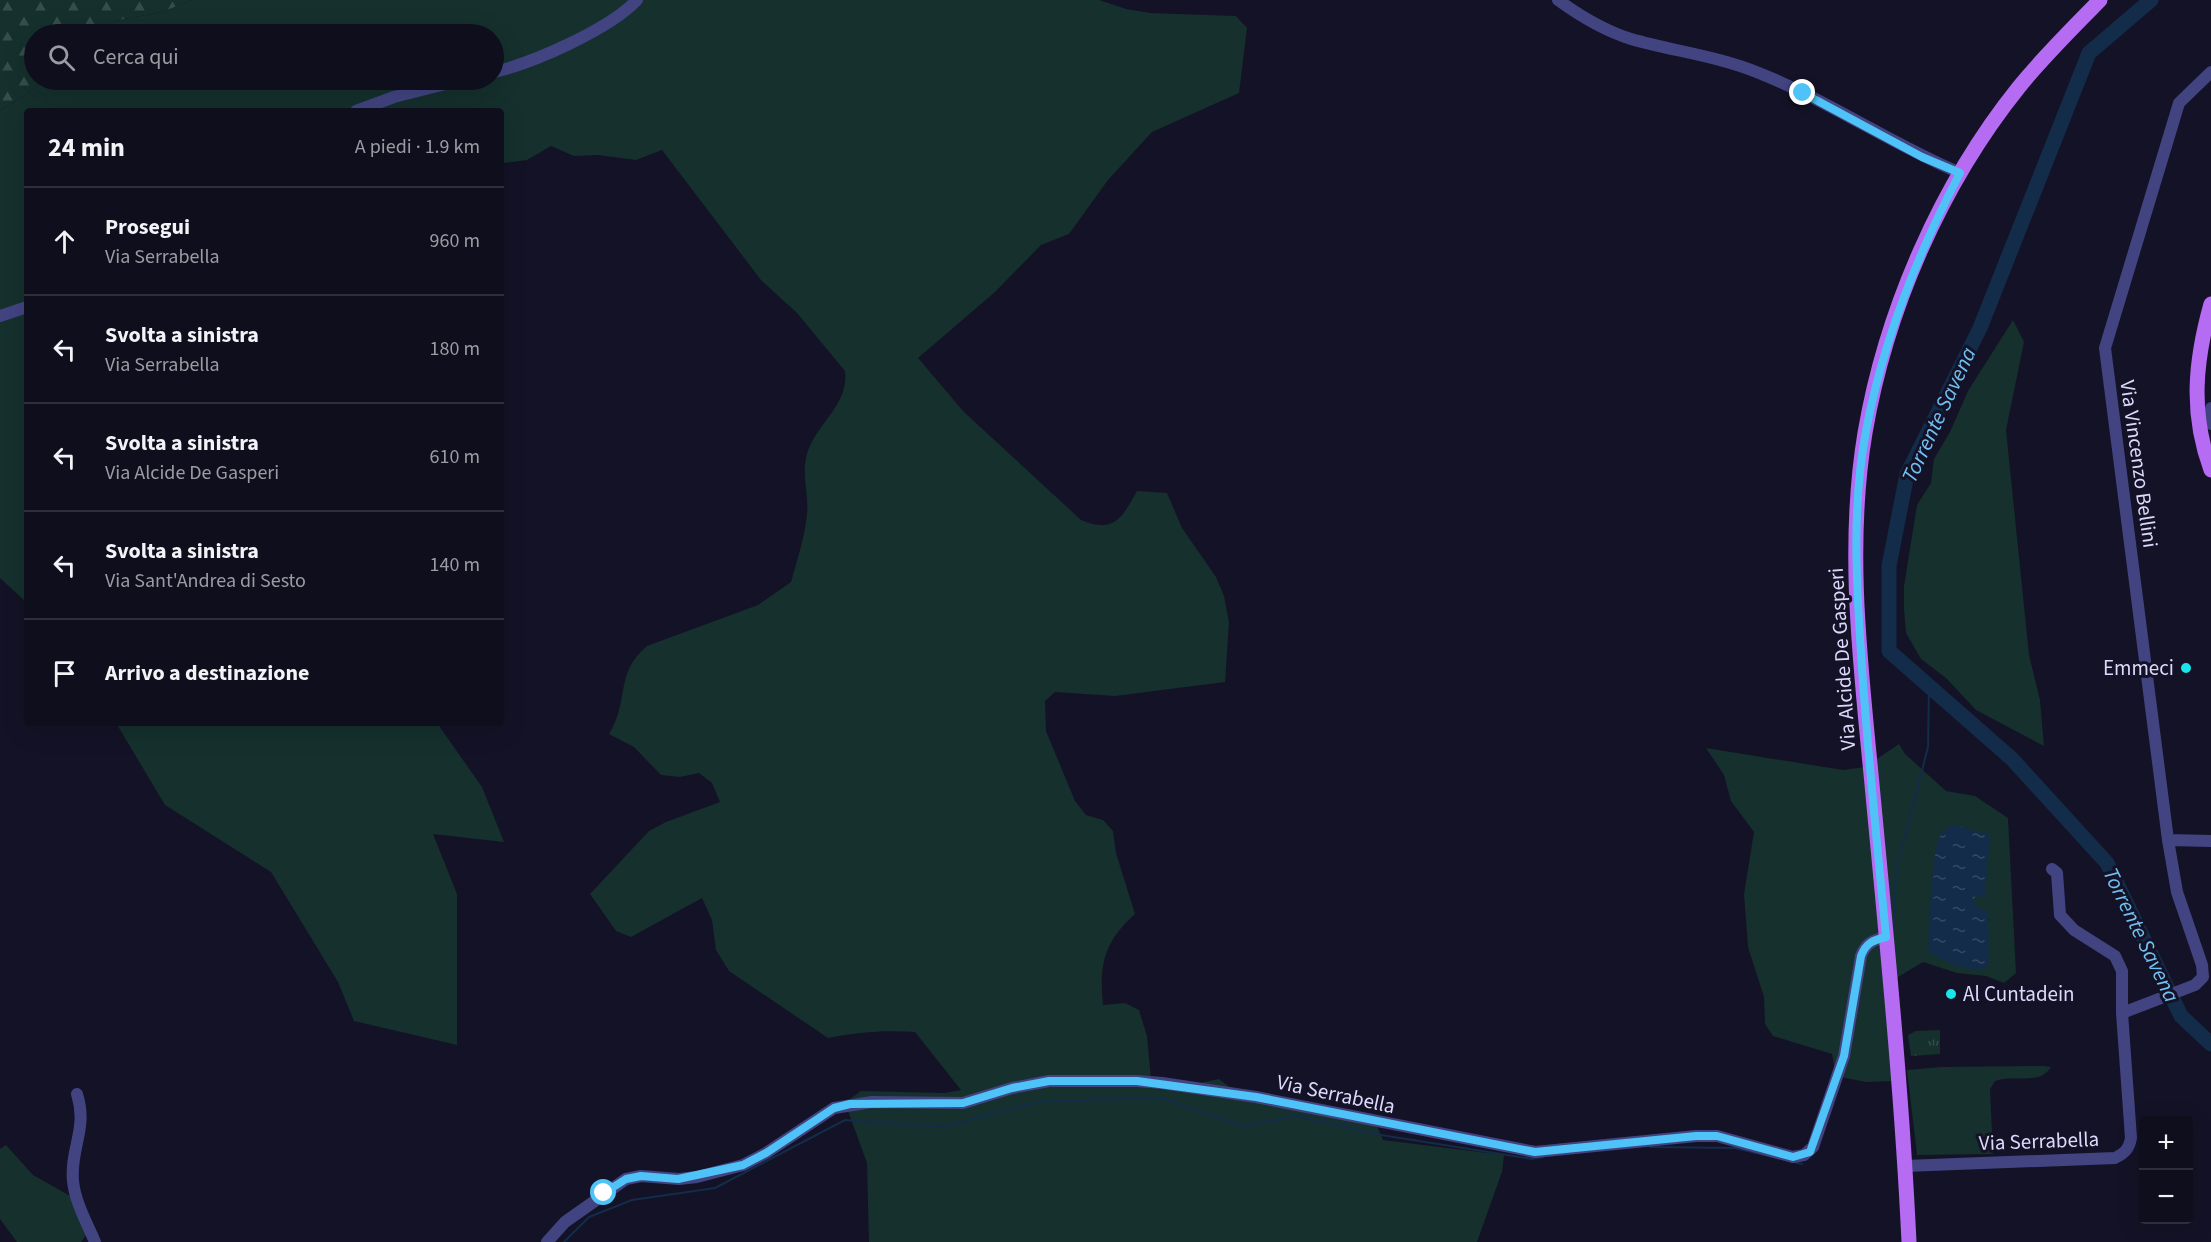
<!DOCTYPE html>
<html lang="it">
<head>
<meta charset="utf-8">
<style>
	:root { --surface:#0f0e1c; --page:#181725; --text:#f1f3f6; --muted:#9b9ca3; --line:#2f2e3b }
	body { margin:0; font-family:"Source Sans 3",sans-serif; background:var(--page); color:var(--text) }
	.controls { position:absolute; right:18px; bottom:18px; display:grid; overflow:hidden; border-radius:6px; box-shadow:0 6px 24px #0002 }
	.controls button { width:54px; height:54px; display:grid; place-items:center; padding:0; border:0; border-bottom:2px solid var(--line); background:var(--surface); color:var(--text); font:30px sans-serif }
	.stop { position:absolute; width:18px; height:18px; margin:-14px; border:4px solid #4fc3f7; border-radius:50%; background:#fff }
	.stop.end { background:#4fc3f7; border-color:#fff; box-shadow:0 2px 6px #0008 }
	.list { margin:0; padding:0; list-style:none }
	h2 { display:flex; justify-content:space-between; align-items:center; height:78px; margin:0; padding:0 24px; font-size:26px }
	h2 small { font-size:20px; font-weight:400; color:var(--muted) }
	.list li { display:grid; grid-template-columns:39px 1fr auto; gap:18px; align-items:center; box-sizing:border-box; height:108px; padding:0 24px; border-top:2px solid var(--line) }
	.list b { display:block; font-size:22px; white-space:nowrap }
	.list p { margin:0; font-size:20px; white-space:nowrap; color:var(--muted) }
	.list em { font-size:20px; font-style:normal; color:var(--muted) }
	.icon { flex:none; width:33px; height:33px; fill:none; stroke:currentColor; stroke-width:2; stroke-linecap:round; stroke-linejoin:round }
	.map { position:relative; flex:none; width:2211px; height:1242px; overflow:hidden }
	.search { position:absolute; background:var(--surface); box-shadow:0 6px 24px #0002; left:24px; top:24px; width:480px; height:66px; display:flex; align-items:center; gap:15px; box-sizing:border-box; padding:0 21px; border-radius:33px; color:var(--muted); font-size:22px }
	.panel { position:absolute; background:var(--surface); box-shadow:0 6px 24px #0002; left:24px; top:108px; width:480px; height:618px; border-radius:6px }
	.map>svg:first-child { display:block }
</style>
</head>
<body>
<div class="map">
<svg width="2211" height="1242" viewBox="0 0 2211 1242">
	<defs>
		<pattern id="forest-firs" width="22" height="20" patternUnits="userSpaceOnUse" patternTransform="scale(1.5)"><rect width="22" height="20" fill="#15302d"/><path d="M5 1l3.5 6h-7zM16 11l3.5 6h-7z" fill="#364d4c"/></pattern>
		<pattern id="park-tufts" width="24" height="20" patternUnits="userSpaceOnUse" patternTransform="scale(1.5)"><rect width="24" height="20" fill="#15302d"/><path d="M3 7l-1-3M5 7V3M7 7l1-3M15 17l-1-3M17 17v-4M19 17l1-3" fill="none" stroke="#364d4c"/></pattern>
		<pattern id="water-ripples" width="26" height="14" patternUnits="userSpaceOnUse" patternTransform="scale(1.5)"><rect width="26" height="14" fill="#132c49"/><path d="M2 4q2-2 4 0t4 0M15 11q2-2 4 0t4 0" fill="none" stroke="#354a64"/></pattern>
	</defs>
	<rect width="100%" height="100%" fill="#141226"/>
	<!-- grass -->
	<path fill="#15302d" d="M 192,0 L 1099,0 L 1126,9 L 1150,13 L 1236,16 L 1247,28 L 1239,93 L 1152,132 L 1108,180 L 1069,234 L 1041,245 L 995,292 L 918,358 L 964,412 L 1081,520 C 1114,534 1122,518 1137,491 L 1167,493 L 1182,528 L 1216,577 L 1224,596 L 1229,622 L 1225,682 L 1115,696 L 1055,692 L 1045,701 L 1046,731 L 1075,801 L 1086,815 L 1103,820 L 1113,831 L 1116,853 L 1135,914 C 1104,942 1099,964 1103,1005 L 1125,1003 L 1139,1010 L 1147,1036 L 1151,1079 L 1200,1083 L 1219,1079 L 1232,1089 L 1377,1126 L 1383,1140 L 1504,1155 L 1502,1172 L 1477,1242 L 869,1242 L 867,1163 L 848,1111 L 850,1099 L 861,1091 L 945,1093 L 961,1090 L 915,1032 C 885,1030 858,1032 828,1038 L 729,971 L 716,950 L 712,920 L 702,898 L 631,937 L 616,931 L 590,894 L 649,831 L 666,822 L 720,802 L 712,783 L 699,773 L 680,777 L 661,775 L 634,747 L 609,734 C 630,700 614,674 647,646 L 758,605 L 791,582 C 797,560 805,536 807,514 C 809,493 801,475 807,454 C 816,423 849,406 845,371 L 797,313 L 761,280 L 662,150 L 636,160 L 598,155 L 574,156 L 551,146 L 527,160 L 503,163 L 501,161 L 501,111 L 386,111 L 377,107 L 368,111 L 27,111 L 27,603 L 0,578 L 0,111 L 47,80 L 494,80 L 494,34 L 106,34 L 114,21 L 162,12 Z
		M 2013,320 L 2024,342 L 2006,430 L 2029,655 L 2040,700 L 2044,746 L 1976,710 L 1946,678 L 1921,659 L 1906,633 L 1904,609 L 1904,586 L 1917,505 L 1931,483 L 1934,459 L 1950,432 L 1968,391 Z
		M 116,723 L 437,723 L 482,787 L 504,842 L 433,834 L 457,894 L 457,1045 L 354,1021 L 338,982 L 271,872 L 165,805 Z
		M 1899,744 L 1905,754 L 1946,791 L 1975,796 L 2008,818 L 2016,973 L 2004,983 L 1986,976 L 1957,973 L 1923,962 L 1888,983 L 1894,1081 L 1866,1082 L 1836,1076 L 1832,1054 L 1773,1036 L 1765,1024 L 1764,997 L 1748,947 L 1744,894 L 1754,832 L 1731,801 L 1724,775 L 1706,748 L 1843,770 L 1865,767 Z
		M 1941,1067 L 2043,1066 L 2051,1067 C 2040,1086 2013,1074 1995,1081 L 1990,1089 L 1993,1154 L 1917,1155 L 1907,1070 Z
		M 6,1145 L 33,1175 L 72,1197 L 88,1233 L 81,1242 L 17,1242 L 0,1219 L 0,1149 Z"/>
	<!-- forest -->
	<path fill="url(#forest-firs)" d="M 0,0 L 192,0 L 162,12 L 114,21 L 106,34 L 34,34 L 34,80 L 47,80 L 0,111 Z"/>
	<!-- park -->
	<path fill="url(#park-tufts)" d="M 1940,1030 L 1940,1054 L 1911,1056 L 1908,1035 L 1916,1031 Z"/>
	<!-- water -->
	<path fill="url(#water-ripples)" d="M 1955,825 L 1990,835 L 1985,897 L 1975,896 L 1974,905 L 1988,912 L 1989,962 L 1985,969 C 1965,972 1947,962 1929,952 C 1928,931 1932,853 1940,836 C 1943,829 1948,827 1955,825 Z"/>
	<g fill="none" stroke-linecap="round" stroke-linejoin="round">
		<!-- stream -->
		<path stroke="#132c49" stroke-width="2" d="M 1893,933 L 1896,871 L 1928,747 L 1929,686
			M 1650,1147 L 1735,1148 L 1802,1164
			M 564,1242 L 589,1217 L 632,1200 L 715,1188 L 845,1120 L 943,1127 L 1042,1101 L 1162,1098 L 1243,1126 L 1297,1116 L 1375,1134 L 1532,1159 L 1543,1157"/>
		<!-- river -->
		<path stroke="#132c49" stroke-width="15" d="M 2151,0 L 2089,53 L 1980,328 L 1907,474 L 1889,566 L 1889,651 L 2012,759 L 2107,863 L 2181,1016 L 2211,1044"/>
		<!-- minor -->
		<path stroke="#414481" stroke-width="12" d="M 1558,0 C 1580,16 1605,31 1631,39 C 1673,51 1718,56 1759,73 C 1829,101 1891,144 1960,173
			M 494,72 C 533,63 610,29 637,0
			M 356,111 L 394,97 L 461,80
			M 0,316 L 27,307
			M 2211,408 L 2211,424
			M 2168,840 L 2211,841
			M 2052,869 L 2057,873 L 2060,915 L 2074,930 L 2115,956 L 2122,971 L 2122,1013
			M 77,1094 C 88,1129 70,1148 73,1181 C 75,1202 87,1223 95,1242
			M 1905,1166 L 2115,1158 C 2125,1153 2129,1149 2131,1138 L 2122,1013 L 2195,985 L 2203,977 L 2202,965 L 2177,892 L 2168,840 L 2105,348 L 2179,103 L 2211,72
			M 547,1242 L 565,1222 L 626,1179 L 641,1176 L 679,1179 L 697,1177 L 743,1165 L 766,1153 L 834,1108 L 872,1102 L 963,1103 L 1012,1088 L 1049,1081 L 1137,1081 L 1162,1083 L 1256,1097 L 1535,1152 L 1696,1136 L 1717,1136 L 1793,1157 L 1804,1155 L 1813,1147 L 1844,1056 L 1861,956 C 1866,943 1873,940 1886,937"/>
		<!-- major -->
		<path stroke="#b56bf2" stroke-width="15" d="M 2211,304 C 2195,361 2190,413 2211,470
			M 1909,1242 C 1902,1093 1887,944 1873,795 C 1862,676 1845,552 1865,433 C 1886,310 1941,184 2019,87 C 2044,56 2073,28 2100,0"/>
	</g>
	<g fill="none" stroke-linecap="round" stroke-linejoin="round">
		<!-- route -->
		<path stroke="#4fc3f7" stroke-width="8" d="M 604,1193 L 626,1179 L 641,1176 L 678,1179 L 743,1165 L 766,1153 L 834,1108 L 850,1104 L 963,1103 L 1012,1088 L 1049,1081 L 1137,1081 L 1256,1097 L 1535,1152 L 1696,1136 L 1717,1136 L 1793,1157 L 1810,1152 L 1844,1056 L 1861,956 C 1866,943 1873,940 1886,937 C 1877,842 1867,748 1861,653 C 1856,579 1852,504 1866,431 C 1883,340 1917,255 1960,173 L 1922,157 L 1803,93"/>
	</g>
	<!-- markers -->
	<g fill="#18e6eb" stroke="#141226" stroke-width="2">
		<circle cx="2186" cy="668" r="6"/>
		<circle cx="1951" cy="994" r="6"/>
	</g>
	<g text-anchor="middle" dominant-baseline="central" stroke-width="6" stroke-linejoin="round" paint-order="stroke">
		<!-- street labels -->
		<g font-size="21" fill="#dcdafc" stroke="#141226">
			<text transform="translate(2139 464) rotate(82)">Via Vincenzo Bellini</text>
			<text transform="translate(1842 659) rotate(-94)">Via Alcide De Gasperi</text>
			<text transform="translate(1336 1094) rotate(12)">Via Serrabella</text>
			<text transform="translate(2039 1141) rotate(-2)">Via Serrabella</text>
		</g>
		<!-- poi labels -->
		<g font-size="21" fill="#dcdafc" stroke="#141226" text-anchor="end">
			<text x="2174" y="668">Emmeci</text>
			<text x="1963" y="994" text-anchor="start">Al Cuntadein</text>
		</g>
		<!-- water labels -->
		<g font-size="22" font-style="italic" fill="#72c1f2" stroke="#141226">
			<text transform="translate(1939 415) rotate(-65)">Torrente Savena</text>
			<text transform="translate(2141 935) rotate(64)">Torrente Savena</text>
		</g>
	</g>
</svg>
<div class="controls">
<button>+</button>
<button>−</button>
</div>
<div class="stop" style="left:604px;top:1193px"></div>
<div class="stop end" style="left:1803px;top:93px"></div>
<div class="search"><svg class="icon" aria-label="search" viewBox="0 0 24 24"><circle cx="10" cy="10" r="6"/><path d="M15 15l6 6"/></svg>Cerca qui</div>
<section class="panel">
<h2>24 min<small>A piedi · 1.9 km</small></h2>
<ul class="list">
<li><svg class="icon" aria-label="ahead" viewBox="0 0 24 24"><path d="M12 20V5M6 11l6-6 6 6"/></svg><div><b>Prosegui</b><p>Via Serrabella</p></div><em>960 m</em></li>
<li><svg class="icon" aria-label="left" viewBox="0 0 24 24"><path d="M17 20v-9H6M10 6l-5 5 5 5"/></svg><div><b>Svolta a sinistra</b><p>Via Serrabella</p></div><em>180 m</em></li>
<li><svg class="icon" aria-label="left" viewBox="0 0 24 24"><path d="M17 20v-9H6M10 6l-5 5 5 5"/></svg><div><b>Svolta a sinistra</b><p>Via Alcide De Gasperi</p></div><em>610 m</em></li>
<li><svg class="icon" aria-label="left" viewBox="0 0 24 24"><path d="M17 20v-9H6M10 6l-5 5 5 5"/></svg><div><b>Svolta a sinistra</b><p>Via Sant'Andrea di Sesto</p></div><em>140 m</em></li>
<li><svg class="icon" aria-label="arrive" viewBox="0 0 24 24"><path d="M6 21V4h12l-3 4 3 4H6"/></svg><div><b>Arrivo a destinazione</b></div></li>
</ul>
</section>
</div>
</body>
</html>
